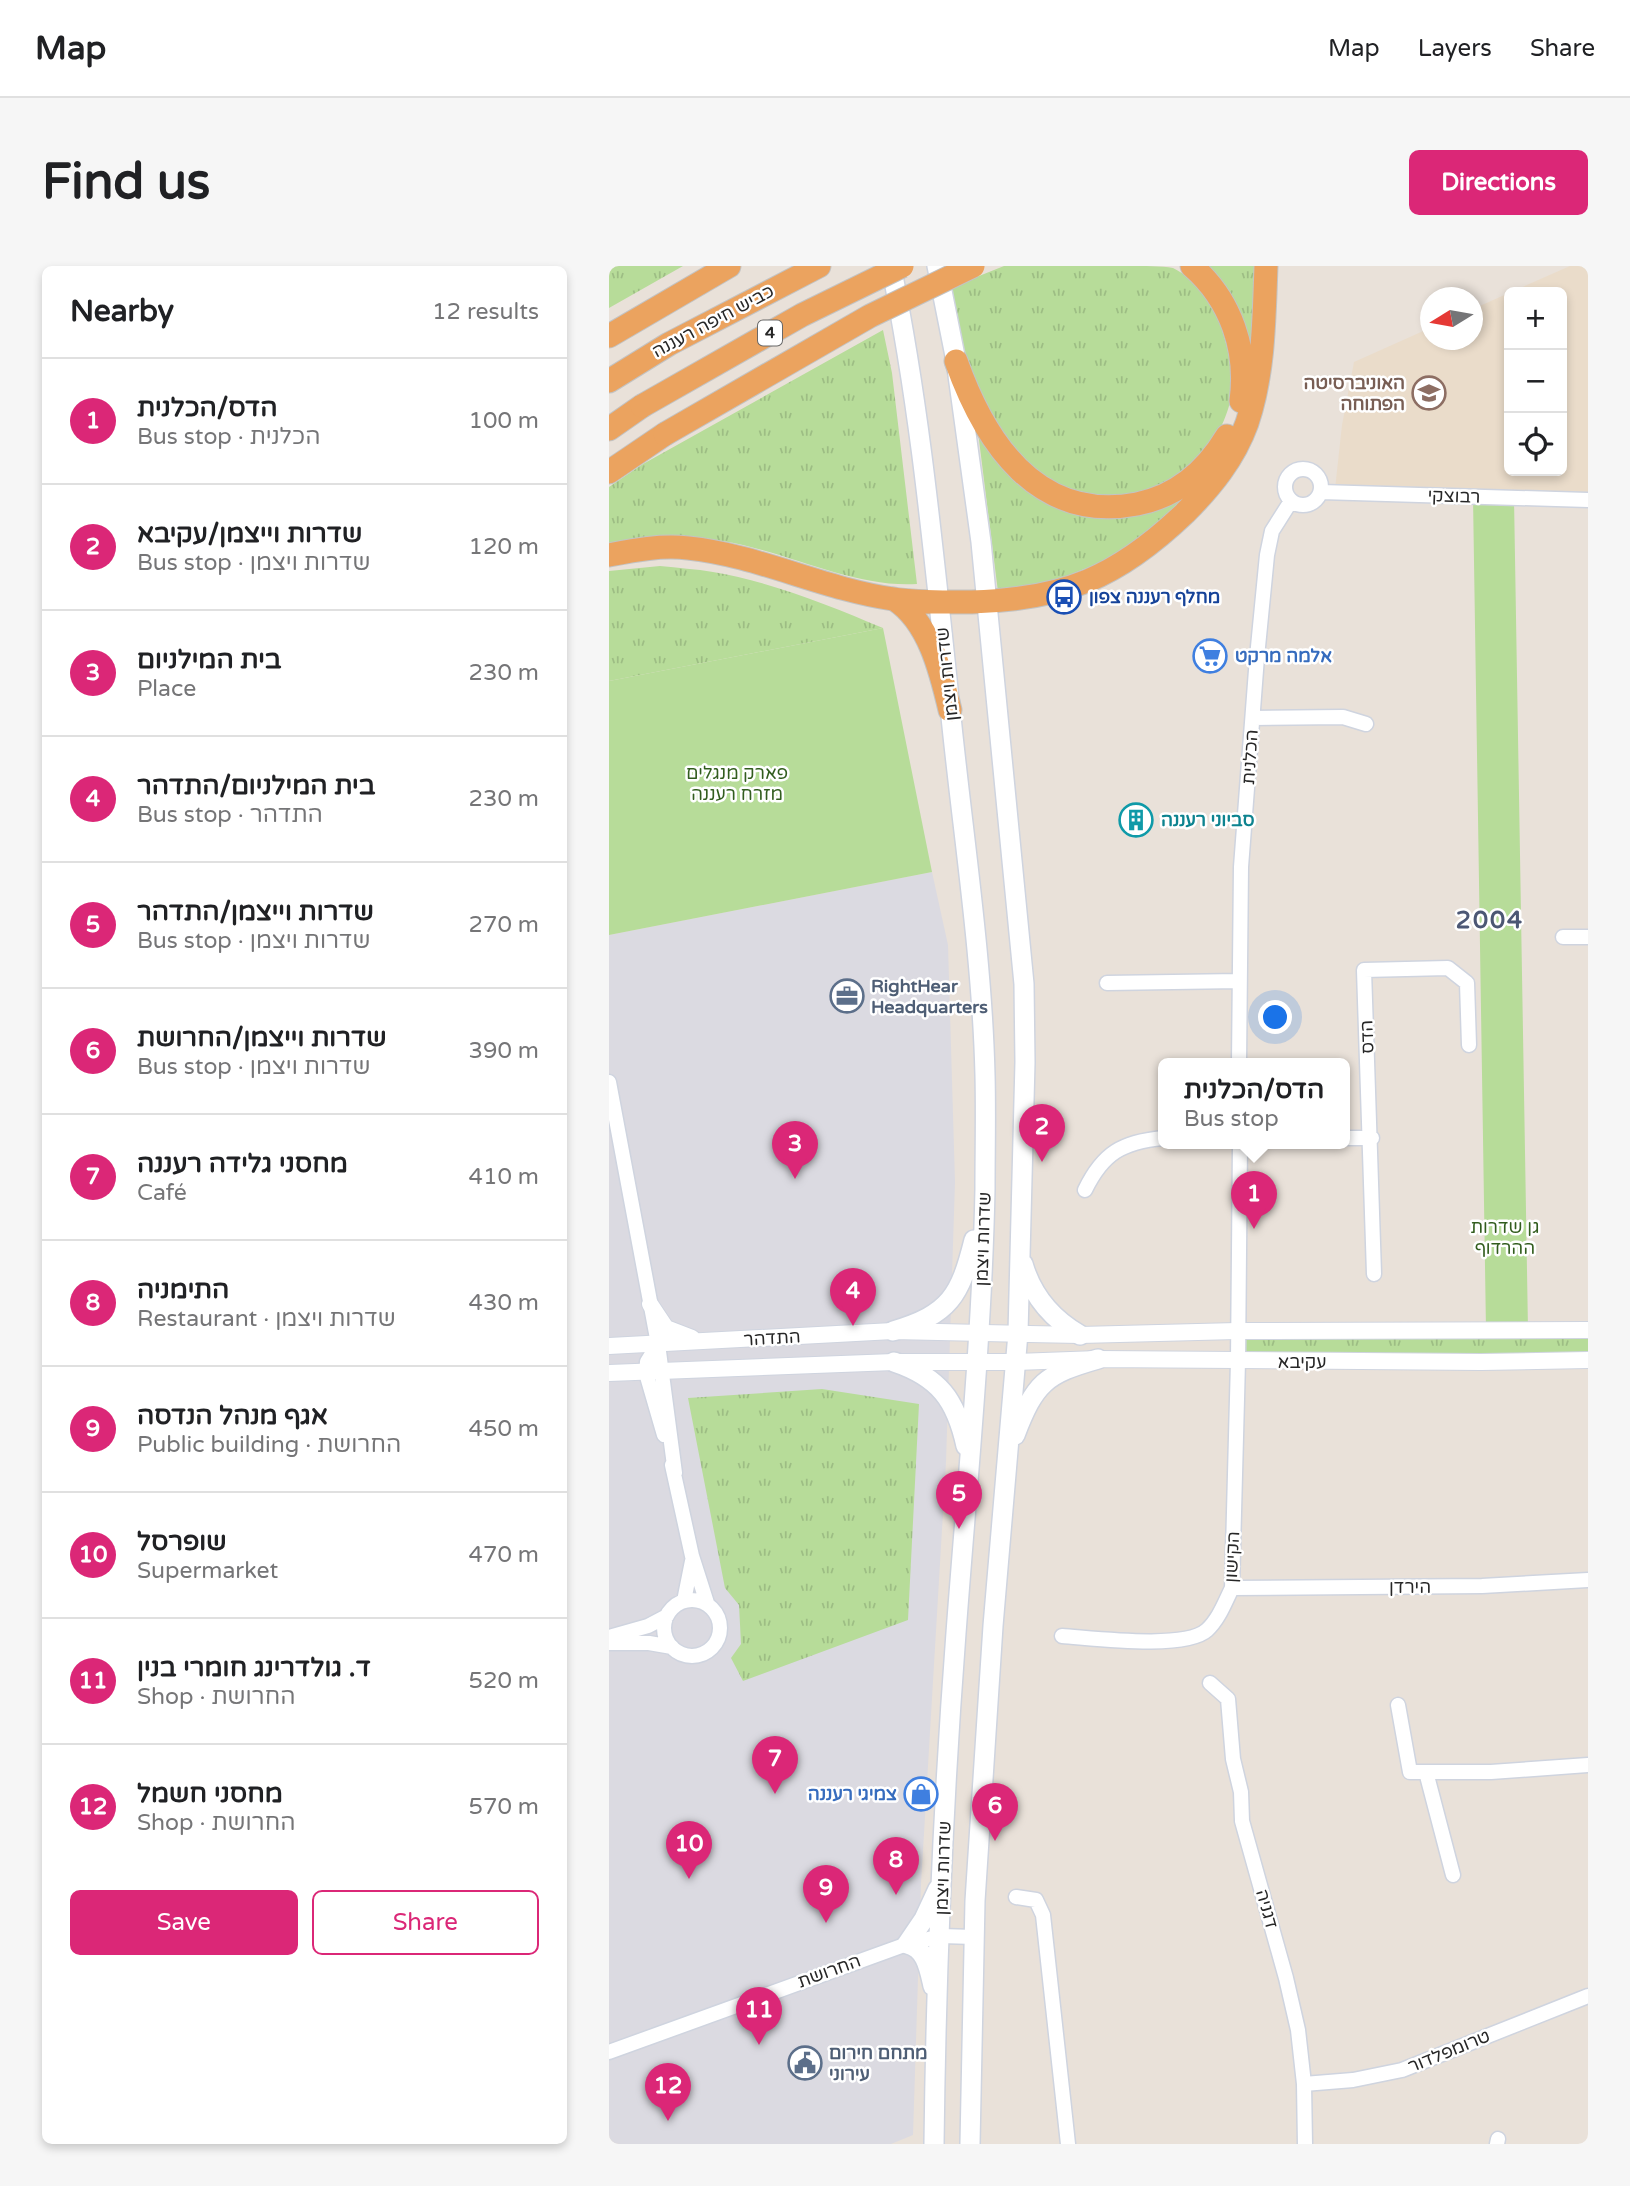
<!DOCTYPE html>
<html lang="en">
<head>
<meta charset="utf-8">
<style>
	:root { --surface:#fff; --page:#f6f6f6; --text:#202124; --muted:#757577; --line:#e0e0e0; --accent:#db2777 }
	body { margin:0; font-family:"Varela Round",Heebo,sans-serif; background:var(--page); color:var(--text) }
	.controls { position:absolute; right:21px; top:21px; display:grid; overflow:hidden; border-radius:10px; box-shadow:0 4px 10px #0003 }
	.controls button { width:63px; height:63px; display:grid; place-items:center; padding:0; border:0; border-bottom:2px solid var(--line); background:var(--surface); color:var(--text); font:35px sans-serif }
	.compass { position:absolute; left:811px; top:21px; width:63px; height:63px; border-radius:50%; background:var(--surface); box-shadow:0 4px 10px #0003; rotate:259deg }
	.you { position:absolute; left:667px; top:752px; width:24px; height:24px; margin:-18px; border:5px solid #fff; border-radius:50%; background:#1a73e8; box-shadow:0 0 0 10px #1a73e833 }
	.badge { display:grid; place-items:center; width:46px; height:46px; border-radius:50%; background:var(--accent); color:#fff; font-size:23px; font-weight:700 }
	.pin { position:absolute; translate:-50% -58px; filter:drop-shadow(0 2px 4px #0008) }
	.pin::after { content:''; position:absolute; top:37px; width:24px; height:21px; background:inherit; clip-path:polygon(0 0,100% 0,50% 100%) }
	.popup { position:absolute; left:549px; top:792px; width:192px; height:91px; box-sizing:border-box; display:grid; place-content:center; border-radius:10px; background:var(--surface); filter:drop-shadow(0 2px 5px #0005); font-size:23px; white-space:nowrap; color:var(--muted) }
	.popup b { font-size:26px; color:var(--text) }
	.popup::after { content:''; position:absolute; left:50%; top:100%; margin-left:-14px; border:14px solid transparent; border-top-color:var(--surface) }
	.list { margin:0; padding:0; list-style:none }
	h2 { display:flex; justify-content:space-between; align-items:center; height:91px; margin:0; padding:0 28px; font-size:30px }
	h2 small { font-size:23px; font-weight:400; color:var(--muted) }
	.list li { display:grid; grid-template-columns:46px 1fr auto; gap:21px; align-items:center; box-sizing:border-box; height:126px; padding:0 28px; border-top:2px solid var(--line) }
	.list b { display:block; font-size:26px; white-space:nowrap }
	.list p { margin:0; font-size:23px; white-space:nowrap; color:var(--muted) }
	.list em { font-size:23px; font-style:normal; color:var(--muted) }
	.actions { display:flex; gap:14px; padding:21px 28px }
	.actions a { flex:1; padding:16px 0; border:2px solid var(--accent); border-radius:10px; text-align:center; font-size:24px; color:var(--accent) }
	.actions .main { background:var(--accent); color:#fff }
	.icon { flex:none; width:38px; height:38px; fill:none; stroke:currentColor; stroke-width:2; stroke-linecap:round; stroke-linejoin:round }
	.map { position:relative; flex:none; width:979px; height:1878px; overflow:hidden; border-radius:10px }
	header { display:flex; align-items:center; gap:42px; box-sizing:border-box; height:98px; padding:0 35px; background:var(--surface); border-bottom:2px solid var(--line) }
	header strong { font-size:33px }
	nav { display:flex; gap:38px; margin-inline-start:auto; font-size:24px }
	.intro { display:flex; align-items:center; justify-content:space-between; box-sizing:border-box; height:168px; padding:0 42px }
	h1 { margin:0; font-size:49px }
	.button { padding:18px 32px; border-radius:10px; background:var(--accent); color:#fff; font-size:24px; font-weight:700 }
	main { display:flex; gap:42px; padding:0 42px }
	aside { flex:1; background:var(--surface); border-radius:10px; box-shadow:0 4px 10px #0003 }
	.map>svg:first-child { display:block }
</style>
</head>
<body>
<header>
<strong>Map</strong>
<nav><a>Map</a><a>Layers</a><a>Share</a></nav>
</header>
<div class="intro"><h1>Find us</h1><a class="button">Directions</a></div>
<main>
<aside>
<h2>Nearby<small>12 results</small></h2>
<ul class="list">
<li><span class="badge">1</span><div><b>הדס/הכלנית</b><p>Bus stop · הכלנית</p></div><em>100 m</em></li>
<li><span class="badge">2</span><div><b>שדרות וייצמן/עקיבא</b><p>Bus stop · שדרות ויצמן</p></div><em>120 m</em></li>
<li><span class="badge">3</span><div><b>בית המילניום</b><p>Place</p></div><em>230 m</em></li>
<li><span class="badge">4</span><div><b>בית המילניום/התדהר</b><p>Bus stop · התדהר</p></div><em>230 m</em></li>
<li><span class="badge">5</span><div><b>שדרות וייצמן/התדהר</b><p>Bus stop · שדרות ויצמן</p></div><em>270 m</em></li>
<li><span class="badge">6</span><div><b>שדרות וייצמן/החרושת</b><p>Bus stop · שדרות ויצמן</p></div><em>390 m</em></li>
<li><span class="badge">7</span><div><b>מחסני גלידה רעננה</b><p>Café</p></div><em>410 m</em></li>
<li><span class="badge">8</span><div><b>התימניה</b><p>Restaurant · שדרות ויצמן</p></div><em>430 m</em></li>
<li><span class="badge">9</span><div><b>אגף מנהל הנדסה</b><p>Public building · החרושת</p></div><em>450 m</em></li>
<li><span class="badge">10</span><div><b>שופרסל</b><p>Supermarket</p></div><em>470 m</em></li>
<li><span class="badge">11</span><div><b>ד. גולדרינג חומרי בנין</b><p>Shop · החרושת</p></div><em>520 m</em></li>
<li><span class="badge">12</span><div><b>מחסני חשמל</b><p>Shop · החרושת</p></div><em>570 m</em></li>
</ul>
<div class="actions"><a class="main">Save</a><a>Share</a></div>
</aside>
<div class="map">
<svg width="979" height="1878" viewBox="0 0 979 1878">
	<defs>
		<pattern id="grass-tufts" width="24" height="20" patternUnits="userSpaceOnUse" patternTransform="scale(1.75)"><rect width="24" height="20" fill="#b7dc99"/><path d="M3 7l-1-3M5 7V3M7 7l1-3M15 17l-1-3M17 17v-4M19 17l1-3" fill="none" stroke="#9dbd84"/></pattern>
	</defs>
	<rect width="100%" height="100%" fill="#e9e1d9"/>
	<!-- industrial -->
	<path fill="#dbdae1" d="M 323,606 L 339,679 L 346,916 L 337,1196 L 312,1618 L 304,1869 L 282,1878 L 0,1878 L 0,669 Z"/>
	<!-- education -->
	<path fill="#eadcca" d="M 961,0 L 979,0 L 979,229 L 726,223 L 733,159 L 745,96 L 821,62 L 822,74 L 864,74 L 864,43 L 900,27 L 900,205 L 953,205 L 953,26 L 902,26 Z"/>
	<!-- grass -->
	<path fill="url(#grass-tufts)" d="M 0,0 L 74,0 L 0,42 Z
		M 395,0 C 437,0 479,0 522,0 C 534,0 553,0 564,2 C 589,14 607,41 614,67 C 621,90 626,116 620,140 C 597,221 494,258 428,205 C 402,185 367,131 358,100 C 351,75 346,48 340,22 Z
		M 595,0 L 647,0 L 645,85 L 639,82 Z
		M 274,64 L 283,107 L 308,318 C 243,322 178,285 113,275 C 76,269 38,276 0,279 L 0,221 L 34,198 Z
		M 367,150 L 436,235 C 486,268 536,241 588,225 L 548,260 L 500,293 L 428,322 L 389,326 Z
		M 51,300 C 69,302 87,303 104,306 C 160,315 222,340 274,362 L 0,415 L 0,305 Z
		M 979,1069 L 979,1088 L 637,1091 L 636,1073 Z
		M 213,1123 L 310,1138 L 299,1354 L 134,1415 L 122,1392 L 132,1378 L 130,1339 L 116,1322 L 79,1132 Z"/>
	<!-- park -->
	<path fill="#b7dc99" d="M 864,231 L 905,232 L 919,1064 L 877,1064 Z
		M 274,362 L 323,606 L 0,669 L 0,415 Z"/>
	<g fill="none" stroke-linecap="round" stroke-linejoin="round">
		<defs>
			<path id="minor" d="M676 221a18 18 0 1 1 36 0a18 18 0 1 1-36 0Z
				M 712,226 L 979,234
				M 644,452 L 734,451 L 757,458
				M 954,671 L 979,671
				M 498,717 L 630,715
				M 630,797 L 632,601 L 648,391 L 658,289 L 663,265 L 682,235
				M 0,816 L 49,1078 L 66,1207
				M 736,872 L 763,872
				M 476,924 C 494,887 513,876 554,872
				M 765,1008 L 755,704 L 839,702 L 858,717 L 860,779
				M 49,1078 L 38,1096 L 37,1107 L 55,1169
				M 63,1199 L 83,1290 L 98,1337
				M 623,1322 L 873,1320 L 979,1314
				M55 1362a28 28 0 1 1 56 0a28 28 0 1 1-56 0Z
				M 75,1335 L 83,1295
				M 453,1370 C 484,1372 576,1384 598,1364 C 610,1353 616,1336 623,1322 L 629,1095 L 631,877
				M 0,1371 L 39,1360 L 58,1350
				M 0,1377 L 40,1377 L 63,1381
				M 601,1417 L 619,1433 L 624,1493 L 632,1526 L 633,1555 L 677,1712 L 689,1764 L 695,1818 L 696,1878
				M 789,1439 L 801,1506 L 882,1506 L 979,1499
				M 817,1506 L 844,1609
				M 407,1631 L 427,1634 L 434,1649 L 459,1878
				M 0,1786 L 298,1678 L 332,1670 L 365,1671
				M 695,1818 L 744,1814 L 793,1804 L 979,1730
				M 888,1878 L 889,1873"/>
			<path id="tertiary" d="M 41,1038 L 57,1062 L 83,1072
				M 0,1080 L 284,1065 L 471,1069 L 628,1065 L 979,1064
				M 0,1107 L 285,1096 L 407,1096 L 489,1093 L 872,1096 L 979,1094"/>
			<path id="secondary" d="M 282,0 C 312,146 325,293 341,441 C 353,563 373,686 376,809 C 377,847 376,885 376,923 C 373,1071 358,1219 347,1367 C 334,1537 327,1707 325,1878
				M 328,0 L 347,95 L 372,276 L 415,718 L 416,796 L 409,1067 L 384,1360 L 366,1635 L 361,1878
				M 414,998 C 423,1029 443,1053 471,1069
				M 284,1065 C 341,1048 351,1030 365,974
				M 285,1096 C 330,1111 347,1134 357,1180
				M 406,1169 C 426,1117 436,1108 489,1093
				M 324,1720 C 320,1703 317,1682 298,1678 L 315,1653 L 329,1623"/>
			<path id="trunk" d="M 583,0 C 622,34 639,84 632,135
				M 0,70 L 120,0
				M 347,95 C 376,177 429,257 528,238 C 569,230 597,205 618,170
				M 0,115 L 60,78 L 210,0
				M 0,163 L 33,140
				M 0,206 L 56,168
				M 0,289 C 26,284 52,279 79,282 C 148,289 214,323 284,333 C 310,337 337,336 363,336 C 456,333 508,312 576,247 C 602,221 625,193 638,157 C 655,107 655,52 657,0
				M 285,333 C 320,355 332,406 341,444"/>
		</defs>
		<!-- minor casing -->
		<use href="#minor" stroke="#cfd4df" stroke-width="17"/>
		<!-- tertiary casing -->
		<use href="#tertiary" stroke="#cfd4df" stroke-width="18"/>
		<!-- secondary casing -->
		<use href="#secondary" stroke="#cfd4df" stroke-width="22"/>
		<!-- trunk casing -->
		<use href="#trunk" stroke="#c3c3c3" stroke-width="25"/>
		<!-- minor -->
		<use href="#minor" stroke="#fff" stroke-width="14"/>
		<!-- tertiary -->
		<use href="#tertiary" stroke="#fff" stroke-width="16"/>
		<!-- secondary -->
		<use href="#secondary" stroke="#fff" stroke-width="19"/>
		<!-- trunk -->
		<use href="#trunk" stroke="#eba35f" stroke-width="23"/>
		<defs>
			<path id="trunk-bridge" d="M 33,140 L 193,49 L 293,0
				M 56,168 L 261,50 L 364,0"/>
		</defs>
		<!-- trunk-bridge casing -->
		<use href="#trunk-bridge" stroke="#c3c3c3" stroke-width="25" stroke-linecap="butt"/>
		<!-- trunk-bridge -->
		<use href="#trunk-bridge" stroke="#eba35f" stroke-width="23"/>
	</g>
	<!-- icons -->
	<defs>
		<symbol id="university-ring" viewBox="-11 -11 22 22"><circle r="9.5" fill="#fff" stroke="#8d6e63" stroke-width="1.5"/><path d="M0-5L7-2L0 1L-7-2ZM-4 1L0 2.5L4 1V4Q0 6-4 4Z" fill="#8d6e63"/></symbol>
		<symbol id="bus-ring" viewBox="-11 -11 22 22"><circle r="9.5" fill="#fff" stroke="#1a4fb4" stroke-width="1.5"/><path d="M-5-6H5V4H4V6H2V4H-2V6H-4V4H-5ZM-3.5-4V0h7V-4ZM-3.5 1.2v1.5H-2V1.2ZM2 1.2v1.5H3.5V1.2Z" fill="#1a4fb4"/></symbol>
		<symbol id="supermarket-ring" viewBox="-11 -11 22 22"><circle r="9.5" fill="#fff" stroke="#3f7fe0" stroke-width="1.5"/><path d="M-6-5.5h2.5l.6 2H6L4.5 2H-2.5L-4.4-4H-6ZM-1.5 3.2a1.3 1.3 0 1 0 .1 0ZM3 3.2a1.3 1.3 0 1 0 .1 0Z" fill="#3f7fe0"/></symbol>
		<symbol id="building-ring" viewBox="-11 -11 22 22"><circle r="9.5" fill="#fff" stroke="#0f9aa8" stroke-width="1.5"/><path d="M-4-6H4V6H1V3H-1V6H-4ZM-2.5-4.3h1.7v1.8h-1.7ZM.8-4.3h1.7v1.8H.8ZM-2.5-1h1.7V.8h-1.7ZM.8-1h1.7V.8H.8Z" fill="#0f9aa8"/></symbol>
		<symbol id="office-ring" viewBox="-11 -11 22 22"><circle r="9.5" fill="#fff" stroke="#5c6f8a" stroke-width="1.5"/><path d="M-6-3h4V-5.5h4V-3h4V5H-6ZM-1-4.5V-3h2v-1.5ZM-6 0V1H6V0Z" fill="#5c6f8a"/></symbol>
		<symbol id="shop-ring" viewBox="-11 -11 22 22"><circle r="9.5" fill="#fff" stroke="#3f7fe0" stroke-width="1.5"/><path d="M-5-2.5h2.3a2.7 3.5 0 0 1 5.4 0H5L5.5 6h-11ZM-1.5-2.5h3a1.5 2.3 0 0 0-3 0Z" fill="#3f7fe0"/></symbol>
		<symbol id="civic-ring" viewBox="-11 -11 22 22"><circle r="9.5" fill="#fff" stroke="#5c6f8a" stroke-width="1.5"/><path d="M-.6-6.5H3V-4.5H.6V-3L4-1V1h2V6H-6V1h2V-1L-.6-3ZM-1.2 2.5V6h2.4V2.5Z" fill="#5c6f8a"/></symbol>
	</defs>
	<g fill-rule="evenodd">
		<use href="#university-ring" x="801" y="108" width="38" height="38"/>
		<use href="#bus-ring" x="436" y="312" width="38" height="38"/>
		<use href="#supermarket-ring" x="582" y="371" width="38" height="38"/>
		<use href="#building-ring" x="508" y="535" width="38" height="38"/>
		<use href="#office-ring" x="219" y="711" width="38" height="38"/>
		<use href="#shop-ring" x="293" y="1509" width="38" height="38"/>
		<use href="#civic-ring" x="177" y="1778" width="38" height="38"/>
	</g>
	<g text-anchor="middle" dominant-baseline="central" stroke-width="5" stroke-linejoin="round" paint-order="stroke">
		<!-- shield labels -->
		<rect fill="#fff" stroke="#686868" stroke-width="2" x="149" y="54.5" width="24" height="25" rx="5"/>
		<g font-size="16" font-weight="bold" fill="#272727">
			<text x="161" y="67">4</text>
		</g>
		<!-- street labels -->
		<g font-size="18" fill="#272727" stroke="#fff">
			<text transform="translate(104 55) rotate(-28)">כביש חיפה רעננה</text>
			<text transform="translate(845 230) rotate(2)">רבוצקי</text>
			<text transform="translate(338 408) rotate(-96)">שדרות ויצמן</text>
			<text transform="translate(641 491) rotate(-86)">הכלנית</text>
			<text transform="translate(758 771) rotate(-92)">הדס</text>
			<text transform="translate(374 973) rotate(-88)">שדרות ויצמן</text>
			<text transform="translate(163 1072) rotate(-3)">התדהר</text>
			<text x="693" y="1096">עקיבא</text>
			<text transform="translate(623 1291) rotate(-87)">הקישון</text>
			<text x="801" y="1321">הירדן</text>
			<text transform="translate(334 1602) rotate(-88)">שדרות ויצמן</text>
			<text transform="translate(658 1643) rotate(74)">דגניה</text>
			<text transform="translate(220 1705) rotate(-20)">החרושת</text>
			<text transform="translate(840 1785) rotate(-22)">טרומפלדור</text>
		</g>
		<!-- education labels -->
		<g font-size="18" font-weight="bold" fill="#785e54" stroke="#fff" text-anchor="end">
			<text x="796" y="117">האוניברסיטה<tspan x="796" dy="21">הפתוחה</tspan></text>
		</g>
		<!-- transit labels -->
		<g font-size="18" font-weight="bold" fill="#164399" stroke="#fff" text-anchor="start">
			<text x="480" y="331">מחלף רעננה צפון</text>
		</g>
		<!-- shop labels -->
		<g font-size="18" font-weight="bold" fill="#366cbe" stroke="#fff" text-anchor="start">
			<text x="626" y="390">אלמה מרקט</text>
			<text x="288" y="1528" text-anchor="end">צמיגי רעננה</text>
		</g>
		<!-- park labels -->
		<g font-size="18" fill="#325d1e" stroke="#fff">
			<text x="128" y="507">פארק מנגלים<tspan x="128" dy="21">מזרח רעננה</tspan></text>
			<text x="896" y="961">גן שדרות<tspan x="896" dy="21">ההרדוף</tspan></text>
		</g>
		<!-- culture labels -->
		<g font-size="18" font-weight="bold" fill="#0d838f" stroke="#fff" text-anchor="start">
			<text x="552" y="554">סביוני רעננה</text>
		</g>
		<!-- service labels -->
		<g font-size="18" font-weight="bold" fill="#4e5e75" stroke="#fff" text-anchor="start">
			<text x="262" y="720">RightHear<tspan x="262" dy="21">Headquarters</tspan></text>
			<text x="220" y="1787">מתחם חירום<tspan x="220" dy="21">עירוני</tspan></text>
		</g>
		<!-- district labels -->
		<g font-size="24" font-weight="bold" letter-spacing="2" fill="#4c5774" stroke="#fff">
			<text x="881" y="654">2004</text>
		</g>
	</g>
</svg>
<div class="controls">
<button>+</button>
<button>−</button>
<button><svg class="icon" aria-label="locate" viewBox="0 0 24 24"><circle cx="12" cy="12" r="6"/><path d="M12 2v4M12 18v4M2 12h4M18 12h4"/></svg></button>
</div>
<svg class="compass" viewBox="-18 -18 36 36"><path d="M0-13l5 13h-10z" fill="#e53935"/><path d="M0 13l5-13h-10z" fill="#757577"/></svg>
<div class="you"></div>
<div class="pin badge" style="left:645px;top:963px">1</div>
<div class="popup"><b>הדס/הכלנית</b>Bus stop</div>
<div class="pin badge" style="left:433px;top:896px">2</div>
<div class="pin badge" style="left:186px;top:913px">3</div>
<div class="pin badge" style="left:244px;top:1060px">4</div>
<div class="pin badge" style="left:350px;top:1263px">5</div>
<div class="pin badge" style="left:386px;top:1575px">6</div>
<div class="pin badge" style="left:166px;top:1528px">7</div>
<div class="pin badge" style="left:287px;top:1629px">8</div>
<div class="pin badge" style="left:217px;top:1657px">9</div>
<div class="pin badge" style="left:80px;top:1613px">10</div>
<div class="pin badge" style="left:150px;top:1779px">11</div>
<div class="pin badge" style="left:59px;top:1855px">12</div>
</div>
</main>
</body>
</html>
